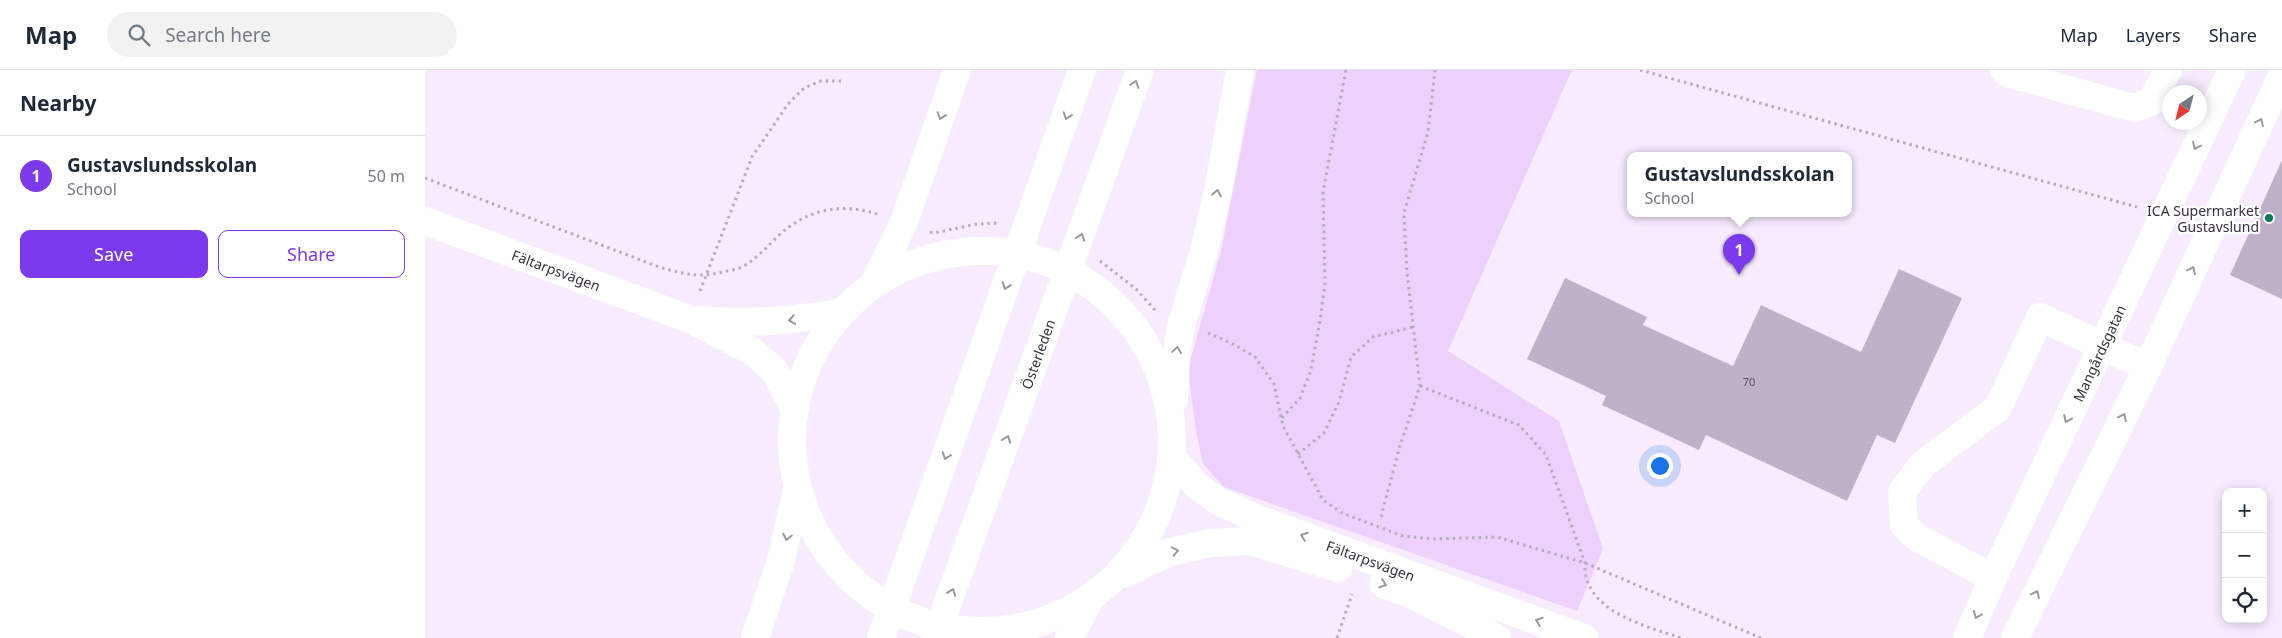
<!DOCTYPE html>
<html lang="en">
<head>
<meta charset="utf-8">
<style>
	:root { --surface:#fff; --page:#f2f2f3; --text:#1f2937; --muted:#747a83; --line:#e0e1e3; --accent:#7c3aed }
	body { margin:0; font-family:"Noto Sans",sans-serif; background:var(--page); color:var(--text) }
	.controls { position:absolute; right:15px; bottom:15px; display:grid; overflow:hidden; border-radius:10px; box-shadow:0 2px 12px #0003 }
	.controls button { width:45px; height:45px; display:grid; place-items:center; padding:0; border:0; border-bottom:1px solid var(--line); background:var(--surface); color:var(--text); font:25px sans-serif }
	.compass { position:absolute; left:1737px; top:15px; width:45px; height:45px; border-radius:50%; background:var(--surface); box-shadow:0 2px 12px #0003; rotate:215deg }
	.you { position:absolute; left:1234px; top:395px; width:18px; height:18px; margin:-12px; border:4px solid #fff; border-radius:50%; background:#1a73e8; box-shadow:0 0 0 8px #1a73e833 }
	.badge { display:grid; place-items:center; width:32px; height:32px; border-radius:50%; background:var(--accent); color:#fff; font-size:16px; font-weight:700 }
	.pin { position:absolute; translate:-50% -41px; filter:drop-shadow(0 1px 2px #0008) }
	.pin::after { content:''; position:absolute; top:26px; width:18px; height:15px; background:inherit; clip-path:polygon(0 0,100% 0,50% 100%) }
	.popup { position:absolute; left:1202px; top:82px; width:225px; height:65px; box-sizing:border-box; display:grid; place-content:center; border-radius:10px; background:var(--surface); filter:drop-shadow(0 1px 4px #0005); font-size:16px; white-space:nowrap; color:var(--muted) }
	.popup b { font-size:19px; color:var(--text) }
	.popup::after { content:''; position:absolute; left:50%; top:100%; margin-left:-10px; border:10px solid transparent; border-top-color:var(--surface) }
	.list { margin:0; padding:0; list-style:none }
	h2 { display:flex; justify-content:space-between; align-items:center; height:65px; margin:0; padding:0 20px; font-size:21px }
	h2 small { font-size:16px; font-weight:400; color:var(--muted) }
	.list li { display:grid; grid-template-columns:32px 1fr auto; gap:15px; align-items:center; box-sizing:border-box; height:80px; padding:0 20px; border-top:1px solid var(--line) }
	.list b { display:block; font-size:19px; white-space:nowrap }
	.list p { margin:0; font-size:16px; white-space:nowrap; color:var(--muted) }
	.list em { font-size:16px; font-style:normal; color:var(--muted) }
	.actions { display:flex; gap:10px; padding:15px 20px }
	.actions a { flex:1; padding:11px 0; border:1px solid var(--accent); border-radius:10px; text-align:center; font-size:18px; color:var(--accent) }
	.actions .main { background:var(--accent); color:#fff }
	.icon { flex:none; width:28px; height:28px; fill:none; stroke:currentColor; stroke-width:2; stroke-linecap:round; stroke-linejoin:round }
	.map { position:relative; flex:none; width:1857px; height:568px; overflow:hidden }
	header { display:flex; align-items:center; gap:30px; box-sizing:border-box; height:70px; padding:0 25px; background:var(--surface); border-bottom:1px solid var(--line) }
	header strong { font-size:24px }
	nav { display:flex; gap:28px; margin-inline-start:auto; font-size:18px }
	.search { width:350px; height:45px; background:var(--page); display:flex; align-items:center; gap:12px; box-sizing:border-box; padding:0 18px; border-radius:28px; color:var(--muted); font-size:19px }
	main { display:flex }
	aside { flex:1; background:var(--surface) }
	.map>svg:first-child { display:block }
</style>
</head>
<body>
<header>
<strong>Map</strong>
<div class="search"><svg class="icon" aria-label="search" viewBox="0 0 24 24"><circle cx="10" cy="10" r="6"/><path d="M15 15l6 6"/></svg>Search here</div>
<nav><a>Map</a><a>Layers</a><a>Share</a></nav>
</header>
<main>
<aside>
<h2>Nearby<small></small></h2>
<ul class="list">
<li><span class="badge">1</span><div><b>Gustavslundsskolan</b><p>School</p></div><em>50 m</em></li>
</ul>
<div class="actions"><a class="main">Save</a><a>Share</a></div>
</aside>
<div class="map">
<svg width="1857" height="568" viewBox="0 0 1857 568">
	<rect width="100%" height="100%" fill="#f7ebfd"/>
	<!-- green -->
	<path fill="#eed0fd" d="M 832,0 L 1147,0 L 1023,281 L 1134,351 L 1178,479 L 1152,541 L 799,417 L 778,394 L 771,361 L 763,299 L 796,181 Z"/>
	<!-- building -->
	<path fill="#bfb1c7" d="M 1857,90 L 1857,229 L 1805,205 Z
		M 1474,199 L 1537,228 L 1470,373 L 1452,365 L 1422,431 L 1281,365 L 1274,380 L 1177,335 L 1181,326 L 1102,289 L 1140,208 L 1222,247 L 1218,255 L 1308,296 L 1336,235 L 1436,282 Z"/>
	<g fill="none" stroke-linecap="round" stroke-linejoin="round">
		<!-- path -->
		<path stroke="#b6acbb" stroke-width="3" stroke-dasharray="2.5 4" stroke-linecap="butt" d="M 1215,0 L 1712,137
			M 0,108 L 234,197 C 259,204 272,208 298,202 C 304,200 311,200 317,197 C 330,190 341,178 352,167 C 380,140 415,132 452,144
			M 505,162 L 509,163 L 552,154 L 572,153
			M 675,191 L 711,219 L 730,240
			M 275,221 L 327,87 L 363,34 L 379,18 L 396,11 L 416,11
			M 783,263 L 808,274 L 830,287 L 849,314 L 858,356 L 898,430 L 917,443 L 978,466 L 1007,469 L 1072,467 L 1160,493 L 1336,568
			M 995,316 L 1094,355 L 1121,385 L 1160,493 C 1157,541 1222,557 1257,568
			M 857,348 L 875,328 L 886,300 L 895,251 L 900,213 L 898,122 L 921,0
			M 873,384 L 899,363 L 914,332 L 926,287 L 948,267 L 988,257
			M 956,447 L 974,379 L 995,316 L 982,202 L 979,143 L 1003,62 L 1010,0
			M 912,568 L 927,524"/>
		<!-- minor -->
		<g stroke="#fff" stroke-width="28">
			<path d="M 1579,0 L 1582,3 L 1709,38 L 1726,32 L 1743,0"/>
			<path id="s1" d="M 0,151 L 264,249 L 327,281 L 349,300 L 369,338"/>
			<path d="M 275,250 C 322,255 368,250 415,243"/>
			<path d="M 1568,508 L 1491,467 L 1479,455 L 1477,422 L 1498,394 L 1573,338 L 1615,247 L 1723,297"/>
			<path id="s2" d="M 1542,568 L 1568,508 L 1807,0"/>
			<path d="M 1590,568 L 1723,297 L 1857,5"/>
		</g>
		<!-- major -->
		<g stroke="#fff" stroke-width="28">
			<circle cx="557" cy="371" r="190"/>
			<path d="M 450,212 L 479,152 L 532,0"/>
			<path d="M 749,330 L 751,287 L 756,256 L 778,184 L 792,126 L 815,0"/>
			<path id="s3" d="M 747,387 L 772,416 L 795,432 L 830,448 L 1159,568"/>
			<path d="M 698,504 L 742,483 L 785,473 L 825,471 L 913,498"/>
			<path d="M 958,514 L 986,524 L 1072,568"/>
			<path d="M 330,568 L 356,491 L 372,419"/>
			<path d="M 456,568 L 657,0"/>
			<path id="s4" d="M 510,568 L 715,0"/>
			<path d="M 644,568 L 667,526"/>
		</g>
	</g>
	<!-- one-way arrows -->
	<defs><path id="oneway-chevron" d="M-2-3.5L2.5 0L-2 3.5" fill="none" stroke-width="1.6" stroke-linecap="round" stroke-linejoin="round" transform="scale(1.25)"/></defs>
	<g stroke="#9b989c">
		<use href="#oneway-chevron" transform="translate(710 14) rotate(-72)"/>
		<use href="#oneway-chevron" transform="translate(516 46) rotate(109)"/>
		<use href="#oneway-chevron" transform="translate(642 46) rotate(109)"/>
		<use href="#oneway-chevron" transform="translate(1835 52) rotate(-65)"/>
		<use href="#oneway-chevron" transform="translate(1771 76) rotate(115)"/>
		<use href="#oneway-chevron" transform="translate(792 123) rotate(-79)"/>
		<use href="#oneway-chevron" transform="translate(656 167) rotate(-70)"/>
		<use href="#oneway-chevron" transform="translate(1767 200) rotate(-65)"/>
		<use href="#oneway-chevron" transform="translate(581 216) rotate(110)"/>
		<use href="#oneway-chevron" transform="translate(367 250) rotate(171)"/>
		<use href="#oneway-chevron" transform="translate(752 280) rotate(-82)"/>
		<use href="#oneway-chevron" transform="translate(1698 347) rotate(-64)"/>
		<use href="#oneway-chevron" transform="translate(1642 349) rotate(115)"/>
		<use href="#oneway-chevron" transform="translate(582 369) rotate(-70)"/>
		<use href="#oneway-chevron" transform="translate(521 386) rotate(110)"/>
		<use href="#oneway-chevron" transform="translate(879 466) rotate(-160)"/>
		<use href="#oneway-chevron" transform="translate(362 467) rotate(103)"/>
		<use href="#oneway-chevron" transform="translate(750 481) rotate(-13)"/>
		<use href="#oneway-chevron" transform="translate(958 514) rotate(19)"/>
		<use href="#oneway-chevron" transform="translate(527 522) rotate(-70)"/>
		<use href="#oneway-chevron" transform="translate(1611 524) rotate(-64)"/>
		<use href="#oneway-chevron" transform="translate(1552 545) rotate(112)"/>
		<use href="#oneway-chevron" transform="translate(1114 551) rotate(-160)"/>
	</g>
	<!-- markers -->
	<circle fill="#007957" stroke="#fff" stroke-width="2" cx="1844" cy="148" r="5"/>
	<g text-anchor="middle" dominant-baseline="central" stroke-width="4.5" stroke-linejoin="round" paint-order="stroke">
		<!-- number labels -->
		<g font-size="11" fill="#59515d">
			<text x="1324" y="311">70</text>
		</g>
		<!-- poi labels -->
		<g font-size="14" fill="#37313a" stroke="#fff" text-anchor="end">
			<text x="1834" y="140">ICA Supermarket<tspan x="1834" dy="16">Gustavslund</tspan></text>
		</g>
		<!-- street labels -->
		<g font-size="14" fill="#37313a" stroke="#fff">
			<text stroke="none"><textPath href="#s1" startOffset="140">Fältarpsvägen</textPath></text>
			<text stroke="none"><textPath href="#s4" startOffset="302">Österleden</textPath></text>
			<text stroke="none"><textPath href="#s2" startOffset="314">Mangårdsgatan</textPath></text>
			<text stroke="none"><textPath href="#s3" startOffset="228">Fältarpsvägen</textPath></text>
		</g>
	</g>
</svg>
<div class="controls">
<button>+</button>
<button>−</button>
<button><svg class="icon" aria-label="locate" viewBox="0 0 24 24"><circle cx="12" cy="12" r="6"/><path d="M12 2v4M12 18v4M2 12h4M18 12h4"/></svg></button>
</div>
<svg class="compass" viewBox="-18 -18 36 36"><path d="M0-13l5 13h-10z" fill="#e53935"/><path d="M0 13l5-13h-10z" fill="#747a83"/></svg>
<div class="you"></div>
<div class="pin badge" style="left:1314px;top:205px">1</div>
<div class="popup"><b>Gustavslundsskolan</b>School</div>
</div>
</main>
</body>
</html>
